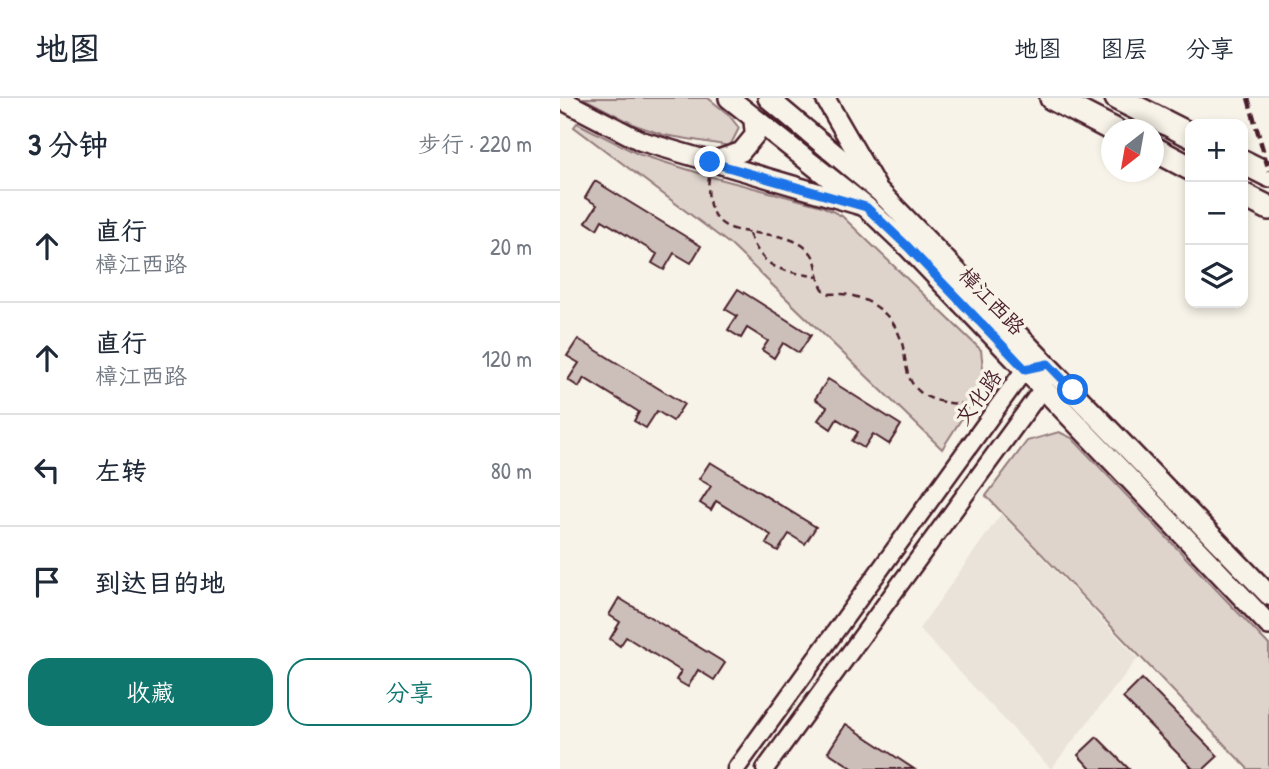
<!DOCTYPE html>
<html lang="zh">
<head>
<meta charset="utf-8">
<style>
	:root { --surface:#fff; --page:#f6f6f7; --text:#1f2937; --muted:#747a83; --line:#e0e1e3; --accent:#0f766e }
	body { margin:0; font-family:"Patrick Hand","LXGW WenKai TC",sans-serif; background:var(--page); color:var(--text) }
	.controls { position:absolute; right:21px; top:21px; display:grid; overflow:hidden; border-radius:14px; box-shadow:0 4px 10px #0003 }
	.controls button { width:63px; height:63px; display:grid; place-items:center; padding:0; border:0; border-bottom:2px solid var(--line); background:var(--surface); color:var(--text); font:35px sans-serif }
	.compass { position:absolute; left:541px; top:21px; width:63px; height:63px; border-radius:50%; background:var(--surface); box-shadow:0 4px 10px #0003; rotate:211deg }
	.stop { position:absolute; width:21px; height:21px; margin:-16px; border:5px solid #1a73e8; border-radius:50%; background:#fff }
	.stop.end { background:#1a73e8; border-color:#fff; box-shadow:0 2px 7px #0008 }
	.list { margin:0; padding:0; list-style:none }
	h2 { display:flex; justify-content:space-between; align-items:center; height:91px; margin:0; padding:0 28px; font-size:30px }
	h2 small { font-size:23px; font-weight:400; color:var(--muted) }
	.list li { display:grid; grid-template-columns:46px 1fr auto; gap:21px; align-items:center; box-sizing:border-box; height:112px; padding:0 28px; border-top:2px solid var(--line) }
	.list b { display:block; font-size:26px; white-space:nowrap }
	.list p { margin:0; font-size:23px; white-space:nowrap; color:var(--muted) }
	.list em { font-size:23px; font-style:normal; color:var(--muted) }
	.actions { display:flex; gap:14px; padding:21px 28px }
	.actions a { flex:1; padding:16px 0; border:2px solid var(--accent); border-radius:21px; text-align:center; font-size:24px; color:var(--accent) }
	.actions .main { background:var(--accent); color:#fff }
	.icon { flex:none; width:38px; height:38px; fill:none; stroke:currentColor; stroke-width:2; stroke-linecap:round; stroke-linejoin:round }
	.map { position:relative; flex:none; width:709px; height:671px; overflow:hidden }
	header { display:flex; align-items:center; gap:42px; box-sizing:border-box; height:98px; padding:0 35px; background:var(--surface); border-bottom:2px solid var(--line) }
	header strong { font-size:33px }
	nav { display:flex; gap:38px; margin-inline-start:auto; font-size:24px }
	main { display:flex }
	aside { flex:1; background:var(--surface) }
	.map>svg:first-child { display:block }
</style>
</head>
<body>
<header>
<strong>地图</strong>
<nav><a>地图</a><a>图层</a><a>分享</a></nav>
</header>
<main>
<aside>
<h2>3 分钟<small>步行 · 220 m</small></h2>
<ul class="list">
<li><svg class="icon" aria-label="ahead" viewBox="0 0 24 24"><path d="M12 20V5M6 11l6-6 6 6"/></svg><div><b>直行</b><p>樟江西路</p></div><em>20 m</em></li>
<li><svg class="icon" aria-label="ahead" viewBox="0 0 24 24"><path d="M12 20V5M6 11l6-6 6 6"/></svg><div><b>直行</b><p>樟江西路</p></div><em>120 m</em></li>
<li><svg class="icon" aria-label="left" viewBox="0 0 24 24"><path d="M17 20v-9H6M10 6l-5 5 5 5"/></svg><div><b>左转</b></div><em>80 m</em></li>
<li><svg class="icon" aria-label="arrive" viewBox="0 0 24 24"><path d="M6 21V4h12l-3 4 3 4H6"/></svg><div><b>到达目的地</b></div></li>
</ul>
<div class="actions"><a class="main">收藏</a><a>分享</a></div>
</aside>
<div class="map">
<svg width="709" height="671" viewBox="0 0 709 671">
	<rect width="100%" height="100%" fill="#f7f3e8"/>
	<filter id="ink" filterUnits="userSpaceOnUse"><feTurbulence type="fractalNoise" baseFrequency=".0143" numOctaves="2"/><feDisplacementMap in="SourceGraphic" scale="14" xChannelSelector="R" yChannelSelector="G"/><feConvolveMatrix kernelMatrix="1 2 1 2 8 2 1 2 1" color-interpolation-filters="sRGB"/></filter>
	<g filter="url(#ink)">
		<!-- built -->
		<path fill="#eae3da" d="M 441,416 L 578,560 L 491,671 L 359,531 Z"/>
		<!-- green -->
		<path fill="#ded4cc" stroke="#947a7c" stroke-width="2" d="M 23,0 L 148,0 L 168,16 L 179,30 L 170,48 L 104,37 L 75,27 Z
			M 17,25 L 78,56 L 152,79 L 262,108 L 282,118 L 421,252 L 424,279 L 411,306 L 382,351 L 171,147 L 14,29 Z
			M 499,334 L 512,340 L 709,547 L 709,671 L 688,671 L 426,398 L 467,343 Z"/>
		<!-- building -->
		<path fill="#ccbfb9" stroke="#4a1f2b" stroke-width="2" d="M 35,83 L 141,148 L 131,165 L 114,155 L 104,172 L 92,165 L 97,156 L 42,122 L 37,131 L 26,124 L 37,107 L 25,100 Z
			M 178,191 L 251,237 L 239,255 L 223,245 L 214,260 L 202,252 L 208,243 L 187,230 L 181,240 L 168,232 L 177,218 L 165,211 Z
			M 18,241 L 124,306 L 113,323 L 97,313 L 86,330 L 74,323 L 79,314 L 24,280 L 19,289 L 8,282 L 19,265 L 7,258 Z
			M 268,281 L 341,327 L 329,346 L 313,336 L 304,350 L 292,343 L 298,334 L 277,321 L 271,331 L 258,322 L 267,309 L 255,301 Z
			M 150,364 L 256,429 L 245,446 L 229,436 L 218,453 L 206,446 L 211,437 L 156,403 L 151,412 L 140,405 L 151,388 L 139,381 Z
			M 59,500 L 165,565 L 154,582 L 138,572 L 128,589 L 116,582 L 121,573 L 66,539 L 60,548 L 50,541 L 60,524 L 49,517 Z
			M 582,581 L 658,658 L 644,671 L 633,671 L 563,600 Z
			M 286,626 L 354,671 L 294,671 L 268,654 Z
			M 537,639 L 569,671 L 531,671 L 518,657 Z"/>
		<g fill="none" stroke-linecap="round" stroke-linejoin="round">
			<defs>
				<path id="tertiary" d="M 176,671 L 465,271 L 476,268
					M 205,671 L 483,290 L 485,280"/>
				<path id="secondary" d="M 265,0 L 316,88
					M 0,1 L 81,43 L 303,108
					M 150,64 L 181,54 L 195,37 L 193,19"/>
				<path id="primary" d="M 169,0 L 306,109 L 348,149 L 709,527
					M 208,0 L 320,94 L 709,497"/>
				<path id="motorway" d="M 492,0 L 554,32
					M 557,0 L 630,37
					M 594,51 L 630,70
					M 683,64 L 709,77
					M 683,97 L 709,110"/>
			</defs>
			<!-- tertiary casing -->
			<use href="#tertiary" stroke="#4a1f2b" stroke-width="21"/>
			<!-- secondary casing -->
			<use href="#secondary" stroke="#4a1f2b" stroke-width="23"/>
			<!-- primary casing -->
			<use href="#primary" stroke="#4a1f2b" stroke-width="24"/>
			<!-- motorway casing -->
			<use href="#motorway" stroke="#4a1f2b" stroke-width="28"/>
			<!-- path -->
			<path stroke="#4a1f2b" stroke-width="2.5" stroke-dasharray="7 5" stroke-linecap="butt" d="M 149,79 C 140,160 215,118 249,153 C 262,166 253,185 268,196 C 301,193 333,212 342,245 C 347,263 344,281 360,294 C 375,307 403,306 422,306
				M 189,136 C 206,174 219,171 257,179"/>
			<!-- tertiary -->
			<use href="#tertiary" stroke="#f7f3e8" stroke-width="16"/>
			<!-- secondary -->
			<use href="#secondary" stroke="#f7f3e8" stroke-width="18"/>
			<!-- primary -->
			<use href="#primary" stroke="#f7f3e8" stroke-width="19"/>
			<!-- motorway -->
			<use href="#motorway" stroke="#f7f3e8" stroke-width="23"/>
			<!-- rail -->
			<path stroke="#4a1f2b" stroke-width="4.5" stroke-dasharray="10 5" stroke-linecap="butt" d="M 688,0 L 709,73"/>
		</g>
	</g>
	<g fill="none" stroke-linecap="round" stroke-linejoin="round" filter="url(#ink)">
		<!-- route -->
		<path stroke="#1a73e8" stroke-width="9" d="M 150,64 L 306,109 L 348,149 L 465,271 L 488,266 L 513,292"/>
	</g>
	<g text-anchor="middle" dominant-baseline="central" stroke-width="7" stroke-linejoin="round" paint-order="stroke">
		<!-- street labels -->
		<g font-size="21" fill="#4a1f2b" stroke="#f7f3e8">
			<text transform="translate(432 203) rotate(46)">樟江西路</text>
			<text transform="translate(418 299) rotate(-54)">文化路</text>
		</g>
	</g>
</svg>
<div class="controls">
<button>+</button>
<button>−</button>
<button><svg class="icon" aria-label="layers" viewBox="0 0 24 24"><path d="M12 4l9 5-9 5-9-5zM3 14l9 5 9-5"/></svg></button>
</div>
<svg class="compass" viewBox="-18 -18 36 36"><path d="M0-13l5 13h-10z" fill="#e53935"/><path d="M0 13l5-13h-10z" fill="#747a83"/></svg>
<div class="stop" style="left:513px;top:292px"></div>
<div class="stop end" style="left:150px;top:64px"></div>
</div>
</main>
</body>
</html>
